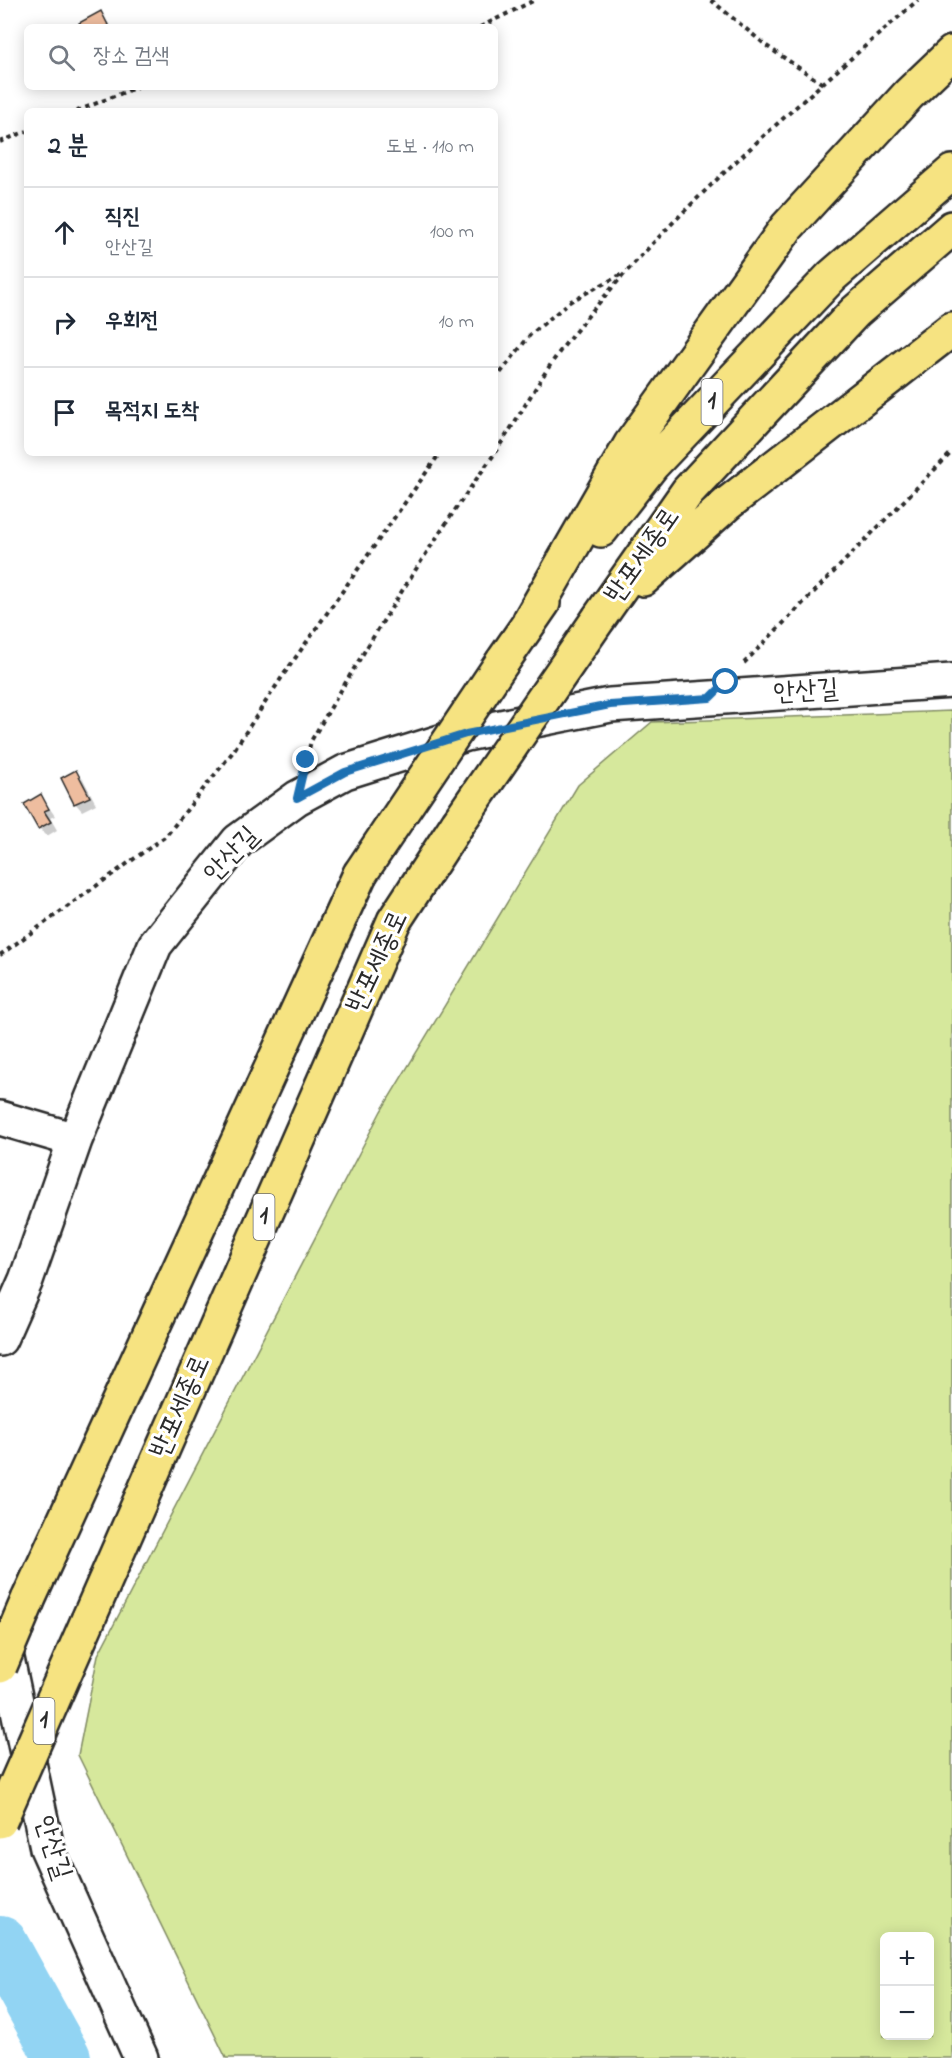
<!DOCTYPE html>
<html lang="ko">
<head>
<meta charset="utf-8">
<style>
	:root { --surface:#fff; --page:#f6f6f7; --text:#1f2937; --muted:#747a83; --line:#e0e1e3 }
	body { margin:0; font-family:"Indie Flower","Poor Story",sans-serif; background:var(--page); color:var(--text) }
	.controls { position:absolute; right:18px; bottom:18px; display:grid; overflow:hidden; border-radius:9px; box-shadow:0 3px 15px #0003 }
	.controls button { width:54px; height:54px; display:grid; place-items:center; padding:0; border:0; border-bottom:2px solid var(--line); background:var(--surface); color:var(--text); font:30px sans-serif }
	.stop { position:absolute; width:18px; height:18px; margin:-14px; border:4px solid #1f6fb2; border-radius:50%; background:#fff }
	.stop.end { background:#1f6fb2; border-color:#fff; box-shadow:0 2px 6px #0008 }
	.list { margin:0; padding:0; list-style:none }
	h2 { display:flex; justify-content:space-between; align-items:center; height:78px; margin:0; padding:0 24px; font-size:26px }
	h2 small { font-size:20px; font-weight:400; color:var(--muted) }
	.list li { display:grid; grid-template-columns:39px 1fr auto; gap:18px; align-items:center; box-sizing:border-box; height:90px; padding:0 24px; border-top:2px solid var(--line) }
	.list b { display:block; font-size:22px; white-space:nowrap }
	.list p { margin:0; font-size:20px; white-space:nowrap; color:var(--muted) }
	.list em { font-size:20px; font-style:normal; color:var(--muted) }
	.icon { flex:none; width:33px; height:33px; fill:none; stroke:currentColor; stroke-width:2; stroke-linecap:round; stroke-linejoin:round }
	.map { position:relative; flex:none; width:952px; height:2058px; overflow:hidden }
	.search { position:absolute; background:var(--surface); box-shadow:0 3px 15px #0003; left:24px; top:24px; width:474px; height:66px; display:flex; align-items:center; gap:15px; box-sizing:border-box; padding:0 21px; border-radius:9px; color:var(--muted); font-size:22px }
	.panel { position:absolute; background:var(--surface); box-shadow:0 3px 15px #0003; left:24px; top:108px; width:474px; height:348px; border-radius:9px }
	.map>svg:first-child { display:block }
</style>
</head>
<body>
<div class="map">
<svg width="952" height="2058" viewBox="0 0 952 2058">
	<rect width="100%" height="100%" fill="#fff"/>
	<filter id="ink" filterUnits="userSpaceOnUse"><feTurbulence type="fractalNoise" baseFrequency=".0167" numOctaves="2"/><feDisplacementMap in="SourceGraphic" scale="12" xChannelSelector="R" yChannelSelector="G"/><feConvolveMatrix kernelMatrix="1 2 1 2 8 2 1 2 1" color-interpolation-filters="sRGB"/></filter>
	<g filter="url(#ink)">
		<!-- green -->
		<path fill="#d6e89c" stroke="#808a64" stroke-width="1.5" fill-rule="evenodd" d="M 952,711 L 952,2058 L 226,2058 L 78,1755 L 98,1655 L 381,1111 L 578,785 L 652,722 ZM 884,1936 L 930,1936 L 930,2036 L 884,2036 Z"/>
		<!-- shadow -->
		<path fill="#0003" d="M 101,13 L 111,27 L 83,27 Z
			M 76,772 L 83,779 L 96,804 L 82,811 L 75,803 Z
			M 41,796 L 55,816 L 50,818 L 57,830 L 47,836 L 39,828 Z"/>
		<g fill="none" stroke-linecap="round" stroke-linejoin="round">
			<!-- river -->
			<path stroke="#92d4f3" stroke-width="56" d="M 0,1944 L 63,2058"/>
		</g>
		<!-- building -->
		<path fill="#eebd9f" stroke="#2b2b2b" stroke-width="1.5" d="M 101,11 L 109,27 L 81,27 L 79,23 Z
			M 76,770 L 90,797 L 74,804 L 61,778 Z
			M 41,794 L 49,809 L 44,811 L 51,822 L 38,829 L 24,804 Z"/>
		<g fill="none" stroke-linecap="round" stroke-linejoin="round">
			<defs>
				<path id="minor" d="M 0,1118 L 75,1140
					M 0,1339 L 26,1280 L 75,1140 L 155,945 L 238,841 L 297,798 L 345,772 L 466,734 L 610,705 L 952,681
					M 2,1635 L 47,1848 L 141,2058"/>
				<path id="highway" d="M 601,530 L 652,465 L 832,276 L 952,172
					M 643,579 L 727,504 L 952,329
					M 599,618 L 688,491 L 855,312 L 952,228
					M 530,620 L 631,444 L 787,227 L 909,94 L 952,53
					M 503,661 L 543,603
					M 28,1600 L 360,874
					M 88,1620 L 394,921 L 458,823"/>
			</defs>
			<!-- minor casing -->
			<use href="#minor" stroke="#2b2b2b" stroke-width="38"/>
			<!-- highway casing -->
			<use href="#highway" stroke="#2b2b2b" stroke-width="38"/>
			<!-- path -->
			<path stroke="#2b2b2b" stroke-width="4" stroke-dasharray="4.5 4.5" stroke-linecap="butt" d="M 711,0 L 768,47 L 823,84
				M 480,27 L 535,0
				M 77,111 L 137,87
				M 0,142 L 27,131
				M 495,380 L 530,335 L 571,301 L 624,273
				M 495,452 C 520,417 540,376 567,342 C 668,213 795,108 918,0
				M 744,663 L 952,452
				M 307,757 L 311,741 C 369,642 428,546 495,453
				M 0,955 L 166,836 L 232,753 L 284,674 L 440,453"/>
			<!-- minor -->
			<use href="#minor" stroke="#fff" stroke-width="33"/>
			<!-- highway -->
			<use href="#highway" stroke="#f6e381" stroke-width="33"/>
			<defs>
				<path id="highway-bridge" d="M 458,823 L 599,618
					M 360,874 L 503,661
					M 0,1666 L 28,1600
					M 0,1821 L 88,1620"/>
			</defs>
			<!-- highway-bridge casing -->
			<use href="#highway-bridge" stroke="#2b2b2b" stroke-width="38" stroke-linecap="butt"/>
			<!-- highway-bridge -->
			<use href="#highway-bridge" stroke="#f6e381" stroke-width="33"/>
		</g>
	</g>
	<g fill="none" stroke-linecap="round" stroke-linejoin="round" filter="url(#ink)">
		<!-- route -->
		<path stroke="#1f6fb2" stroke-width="8" d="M 306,760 L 297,798 L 345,772 L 466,734 L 610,705 L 710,698 L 726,682"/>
	</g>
	<g text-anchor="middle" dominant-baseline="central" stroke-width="6" stroke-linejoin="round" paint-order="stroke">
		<!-- shield labels -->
		<g fill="#fff" stroke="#6b6b6b" stroke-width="1.5">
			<rect x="701.5" y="379" width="21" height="46" rx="4.5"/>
			<rect x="253.5" y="1194" width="21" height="46" rx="4.5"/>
			<rect x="33.5" y="1698" width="21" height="46" rx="4.5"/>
		</g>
		<g font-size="26" font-weight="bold" fill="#2b2b2b">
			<text x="712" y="402">1</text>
			<text x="264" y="1217">1</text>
			<text x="44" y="1721">1</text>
		</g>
		<!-- street labels -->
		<g font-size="27" fill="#2b2b2b" stroke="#fff">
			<text transform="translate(643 556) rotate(-55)">반포세종로</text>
			<text transform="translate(806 692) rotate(-4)">안산길</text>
			<text transform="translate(232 855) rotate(-46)">안산길</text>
			<text transform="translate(378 962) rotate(-65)">반포세종로</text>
			<text transform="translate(181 1407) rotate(-66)">반포세종로</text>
			<text transform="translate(52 1848) rotate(72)">안산길</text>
		</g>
	</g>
</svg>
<div class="controls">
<button>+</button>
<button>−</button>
</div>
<div class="stop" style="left:726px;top:682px"></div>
<div class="stop end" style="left:306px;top:760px"></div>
<div class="search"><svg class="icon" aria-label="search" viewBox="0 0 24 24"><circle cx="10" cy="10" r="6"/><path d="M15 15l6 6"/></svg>장소 검색</div>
<section class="panel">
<h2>2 분<small>도보 · 110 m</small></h2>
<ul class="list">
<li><svg class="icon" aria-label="ahead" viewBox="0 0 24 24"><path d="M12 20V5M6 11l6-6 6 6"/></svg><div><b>직진</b><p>안산길</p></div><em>100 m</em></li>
<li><svg class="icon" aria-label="right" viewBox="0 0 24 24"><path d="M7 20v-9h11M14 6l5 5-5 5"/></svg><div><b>우회전</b></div><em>10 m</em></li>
<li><svg class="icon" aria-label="arrive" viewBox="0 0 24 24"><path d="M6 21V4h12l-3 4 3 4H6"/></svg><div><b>목적지 도착</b></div></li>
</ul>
</section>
</div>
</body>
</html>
